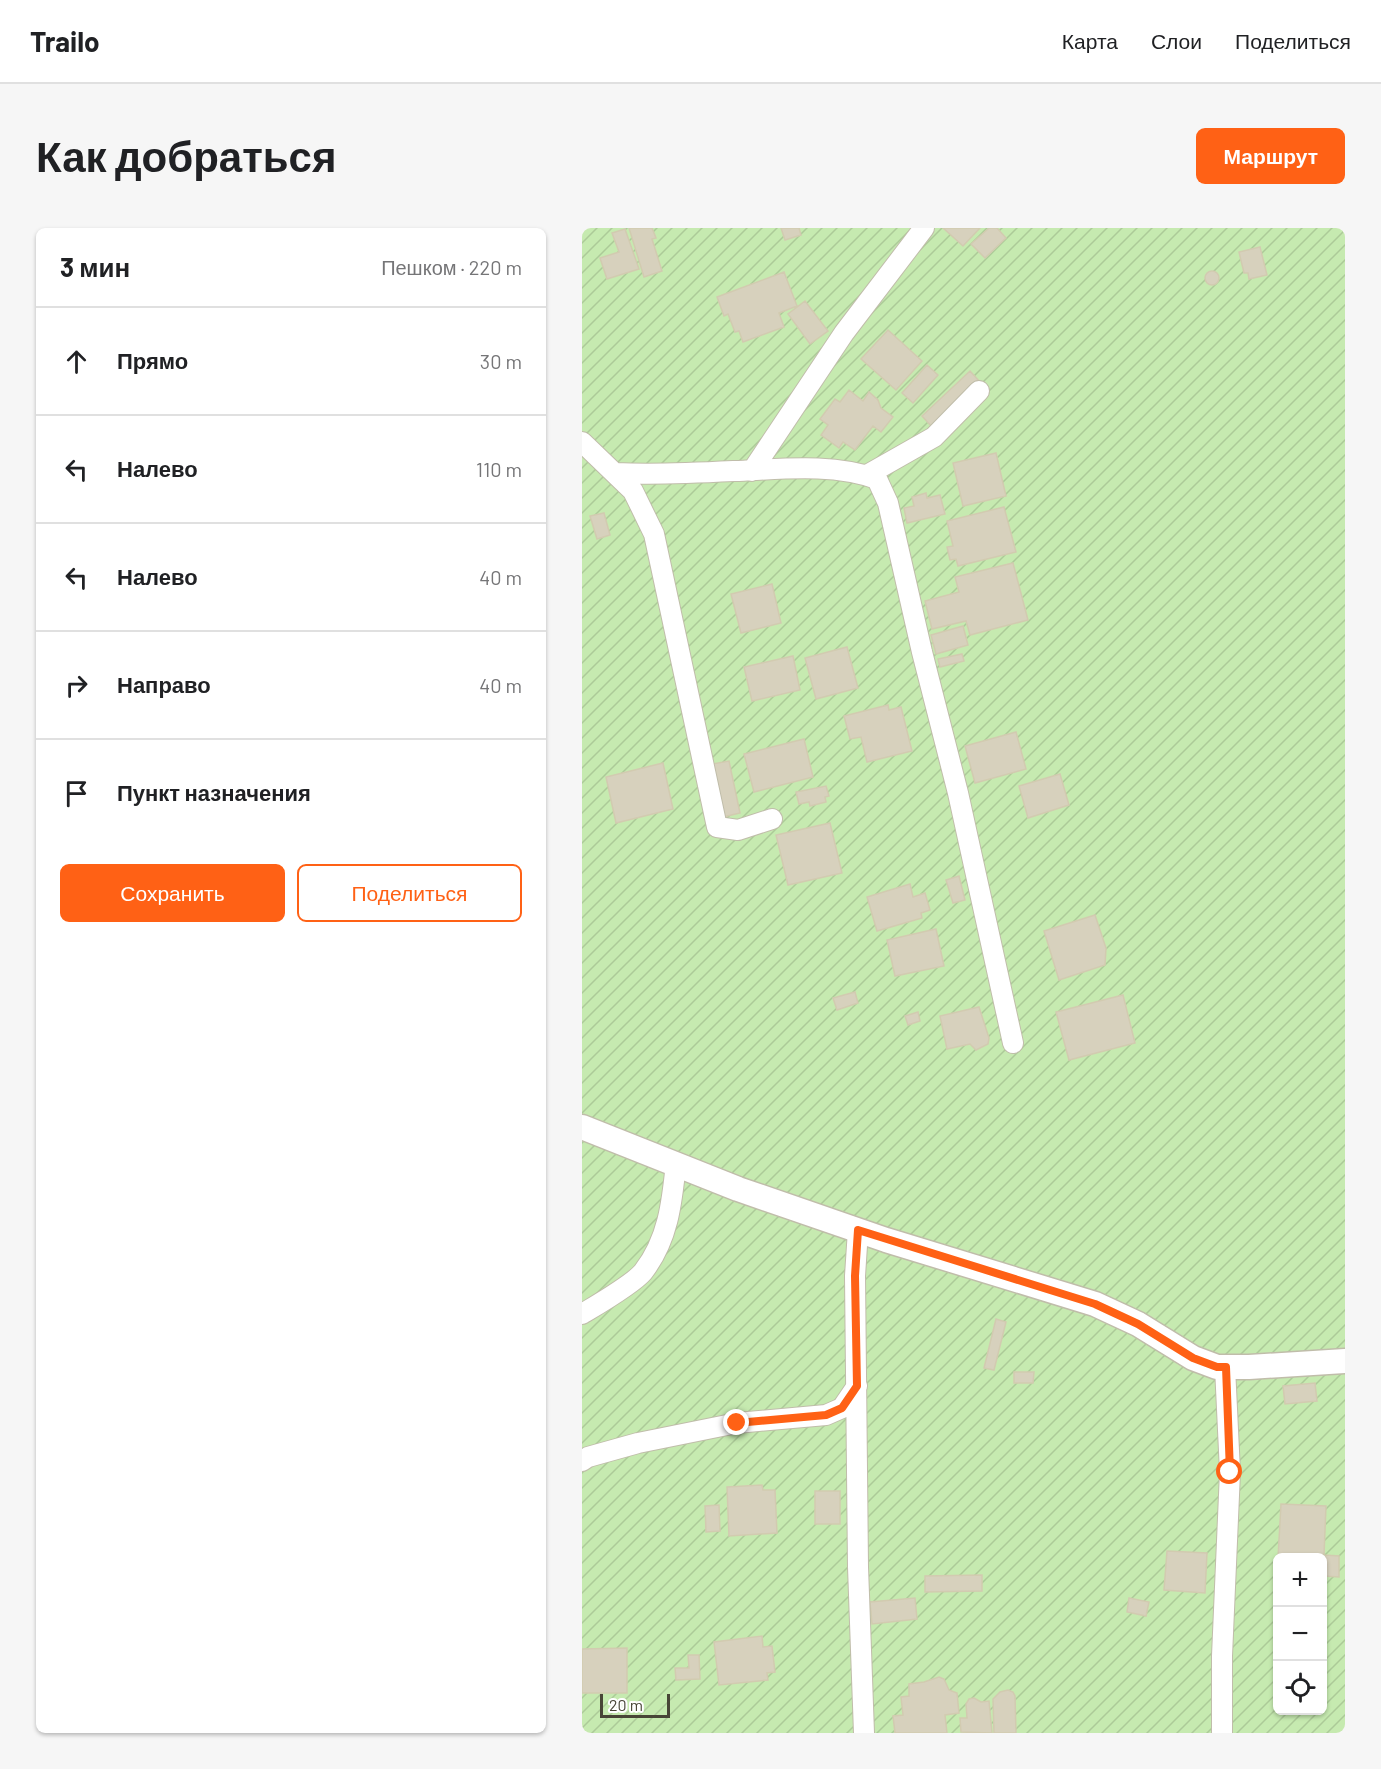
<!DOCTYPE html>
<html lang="ru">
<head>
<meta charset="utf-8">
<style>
	:root { --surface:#fff; --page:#f6f6f6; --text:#202124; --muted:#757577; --line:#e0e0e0; --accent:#ff6115 }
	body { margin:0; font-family:Barlow,sans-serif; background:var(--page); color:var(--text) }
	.controls { position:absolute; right:18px; bottom:18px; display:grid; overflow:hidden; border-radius:9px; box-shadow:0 2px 4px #0004 }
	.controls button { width:54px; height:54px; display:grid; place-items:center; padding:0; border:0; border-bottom:2px solid var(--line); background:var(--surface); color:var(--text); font:30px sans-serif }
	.scale { position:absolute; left:18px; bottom:15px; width:70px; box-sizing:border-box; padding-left:6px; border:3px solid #484537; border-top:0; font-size:16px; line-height:21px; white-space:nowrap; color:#484537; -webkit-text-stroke:4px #fff; paint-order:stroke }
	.stop { position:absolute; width:18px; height:18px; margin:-14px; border:4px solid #ff6115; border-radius:50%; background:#fff }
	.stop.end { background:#ff6115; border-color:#fff; box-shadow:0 2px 6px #0008 }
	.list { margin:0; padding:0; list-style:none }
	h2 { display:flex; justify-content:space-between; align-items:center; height:78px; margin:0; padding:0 24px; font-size:26px }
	h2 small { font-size:20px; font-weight:400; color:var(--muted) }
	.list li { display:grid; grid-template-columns:39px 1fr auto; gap:18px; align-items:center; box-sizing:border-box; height:108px; padding:0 24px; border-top:2px solid var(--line) }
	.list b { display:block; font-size:22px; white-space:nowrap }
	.list em { font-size:20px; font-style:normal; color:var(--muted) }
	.actions { display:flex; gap:12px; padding:18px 24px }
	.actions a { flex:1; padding:14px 0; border:2px solid var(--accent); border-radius:9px; text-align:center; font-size:21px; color:var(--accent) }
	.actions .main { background:var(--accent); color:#fff }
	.icon { flex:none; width:33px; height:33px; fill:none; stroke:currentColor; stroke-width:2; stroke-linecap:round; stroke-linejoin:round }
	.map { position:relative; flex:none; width:763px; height:1505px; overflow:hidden; border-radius:9px }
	header { display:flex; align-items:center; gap:36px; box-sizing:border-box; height:84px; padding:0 30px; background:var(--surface); border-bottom:2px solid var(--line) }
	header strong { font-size:28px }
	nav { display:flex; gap:33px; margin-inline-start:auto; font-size:21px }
	.intro { display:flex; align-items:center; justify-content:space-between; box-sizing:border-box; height:144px; padding:0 36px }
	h1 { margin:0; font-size:42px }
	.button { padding:15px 27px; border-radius:9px; background:var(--accent); color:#fff; font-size:21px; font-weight:700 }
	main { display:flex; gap:36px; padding:0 36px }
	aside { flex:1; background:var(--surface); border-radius:9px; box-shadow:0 2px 4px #0004 }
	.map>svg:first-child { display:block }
</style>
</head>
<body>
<header>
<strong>Trailo</strong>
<nav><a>Карта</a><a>Слои</a><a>Поделиться</a></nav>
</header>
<div class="intro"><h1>Как добраться</h1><a class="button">Маршрут</a></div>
<main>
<aside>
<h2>3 мин<small>Пешком · 220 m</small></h2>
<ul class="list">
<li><svg class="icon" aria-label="ahead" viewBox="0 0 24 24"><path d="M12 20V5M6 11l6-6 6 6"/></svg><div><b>Прямо</b></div><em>30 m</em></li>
<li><svg class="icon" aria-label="left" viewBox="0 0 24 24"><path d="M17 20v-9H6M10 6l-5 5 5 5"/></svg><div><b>Налево</b></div><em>110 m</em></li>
<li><svg class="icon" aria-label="left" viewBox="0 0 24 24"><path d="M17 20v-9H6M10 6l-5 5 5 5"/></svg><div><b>Налево</b></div><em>40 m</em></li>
<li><svg class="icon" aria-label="right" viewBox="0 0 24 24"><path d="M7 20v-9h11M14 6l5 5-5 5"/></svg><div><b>Направо</b></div><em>40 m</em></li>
<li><svg class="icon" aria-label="arrive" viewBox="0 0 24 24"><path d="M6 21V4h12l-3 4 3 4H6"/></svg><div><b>Пункт назначения</b></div></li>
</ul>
<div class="actions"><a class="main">Сохранить</a><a>Поделиться</a></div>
</aside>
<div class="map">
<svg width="763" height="1505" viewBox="0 0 763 1505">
	<defs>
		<pattern id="garden-furrows" width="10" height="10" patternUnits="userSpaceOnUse" patternTransform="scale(1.5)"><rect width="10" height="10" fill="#c6eab0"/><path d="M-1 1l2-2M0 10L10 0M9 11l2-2" fill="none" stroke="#acca98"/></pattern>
	</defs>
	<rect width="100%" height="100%" fill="#f5f3e8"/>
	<!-- garden -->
	<path fill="url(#garden-furrows)" fill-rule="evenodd" d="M 0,0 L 763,0 L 763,1505 L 0,1505 ZM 696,1330 L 740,1330 L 740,1482 L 696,1482 Z"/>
	<!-- building -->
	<path fill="#d7d1bd" stroke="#d2cbb0" stroke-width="1.5" d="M 47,0 L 70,0 L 74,10 L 70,11 L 80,43 L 62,49 Z
		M 199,0 L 217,0 L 219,7 L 203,12 Z
		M 361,0 L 398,0 L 381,18 Z
		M 407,0 L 415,0 L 424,10 L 403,30 L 389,16 Z
		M 43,1 L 57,41 L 25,51 L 18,30 L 37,24 L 30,5 Z
		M 678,19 L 685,47 L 667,51 L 666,45 L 662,45 L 657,24 Z
		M623 50a7 7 0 1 1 14 0a7 7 0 1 1-14 0Z
		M 202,44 L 215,78 L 197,85 L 202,99 L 161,114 L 157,103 L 153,104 L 146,86 L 142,88 L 135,69 Z
		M 223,73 L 246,103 L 228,116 L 206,86 Z
		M 306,102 L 340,133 L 314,162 L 279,131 Z
		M 345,137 L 356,147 L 331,175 L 320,165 Z
		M 388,143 L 398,154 L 350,199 L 340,188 Z
		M 267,162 L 281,173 L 287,164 L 296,172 L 299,180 L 311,189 L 299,204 L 291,198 L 273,222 L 261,214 L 257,220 L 239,207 L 246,197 L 238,191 L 253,171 L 258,174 Z
		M 414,225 L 424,268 L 381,278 L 371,235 Z
		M 344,265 L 345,270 L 358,267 L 363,286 L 325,295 L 322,280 L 332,278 L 330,269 Z
		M 422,279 L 434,324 L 376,338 L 374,331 L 368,332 L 365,319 L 371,318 L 365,293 Z
		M 22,285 L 28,307 L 15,311 L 8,288 Z
		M 431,335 L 446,392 L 388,407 L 384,393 L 350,401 L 343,373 L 377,364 L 373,349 Z
		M 190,356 L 199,395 L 159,405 L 149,366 Z
		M 381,398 L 386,417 L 354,426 L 349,407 Z
		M 265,419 L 276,460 L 234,471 L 223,430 Z
		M 380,426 L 382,433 L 358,439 L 356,431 Z
		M 211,428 L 218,462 L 170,473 L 162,439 Z
		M 306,477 L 307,482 L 319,479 L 330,523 L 285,534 L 279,509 L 268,511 L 262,488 Z
		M 434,504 L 444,541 L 393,555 L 383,518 Z
		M 222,511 L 231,549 L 172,564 L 162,526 Z
		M 147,533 L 158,585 L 141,589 L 130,536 Z
		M 81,535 L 91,581 L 34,595 L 24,549 Z
		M 478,546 L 487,577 L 446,590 L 437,558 Z
		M 244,558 L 247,568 L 243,569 L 244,574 L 228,578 L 227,574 L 217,576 L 214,564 Z
		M 248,595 L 260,645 L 206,657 L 194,607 Z
		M 377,648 L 383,672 L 371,675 L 364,652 Z
		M 328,656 L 331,669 L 343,665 L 348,682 L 339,685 L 340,690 L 295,703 L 285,669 Z
		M 513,687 L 524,720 L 523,737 L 477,752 L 462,703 Z
		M 354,701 L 362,738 L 313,748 L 305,712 Z
		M 273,764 L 276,775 L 255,782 L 251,770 Z
		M 541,767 L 553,815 L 487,832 L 474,784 Z
		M 397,779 L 407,810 L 406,816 L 394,822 L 388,816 L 365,821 L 358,788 Z
		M 336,784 L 338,793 L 326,797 L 323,788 Z
		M 414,1091 L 424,1094 L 412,1142 L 402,1140 Z
		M 432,1144 L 452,1144 L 451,1155 L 432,1155 Z
		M 733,1155 L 735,1173 L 703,1176 L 701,1158 Z
		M 180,1257 L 181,1262 L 193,1262 L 195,1305 L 147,1308 L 145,1259 Z
		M 233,1263 L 258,1263 L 258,1296 L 233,1296 Z
		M 699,1276 L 744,1278 L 742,1327 L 757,1328 L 757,1349 L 742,1348 L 740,1351 L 740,1330 L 696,1330 Z
		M 137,1277 L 138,1303 L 124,1304 L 123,1278 Z
		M 585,1323 L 625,1325 L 623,1365 L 582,1362 Z
		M 400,1347 L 400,1363 L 343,1364 L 343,1348 Z
		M 333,1370 L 335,1391 L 290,1396 L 288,1374 Z
		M 547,1370 L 567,1374 L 564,1388 L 545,1384 Z
		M 180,1408 L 181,1419 L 190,1418 L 193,1444 L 185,1445 L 186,1452 L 137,1457 L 132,1414 Z
		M 45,1420 L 45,1465 L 0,1465 L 0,1421 Z
		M 106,1427 L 117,1427 L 118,1451 L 94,1452 L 93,1440 L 107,1440 Z
		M 357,1449 L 362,1451 L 367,1462 L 375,1465 L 377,1485 L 363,1487 L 365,1505 L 313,1505 L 311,1488 L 321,1487 L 319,1469 L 327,1468 L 327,1456 L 342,1454 Z
		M 426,1462 L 431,1464 L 433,1468 L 434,1505 L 412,1505 L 411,1471 L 418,1464 Z
		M 392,1470 L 399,1474 L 407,1473 L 410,1505 L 379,1504 L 378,1490 L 385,1490 L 384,1476 L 387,1471 Z"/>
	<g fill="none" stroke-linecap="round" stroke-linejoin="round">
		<defs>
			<path id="minor" d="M 0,214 L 51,263 L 72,306 L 135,599 L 156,602 L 190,591
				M 170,243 L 262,105 L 342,0
				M 34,245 C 74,247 113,245 153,243 C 200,241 251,235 295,251 L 306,275 L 340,424 L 376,565 L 431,815
				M 285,247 L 352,209 L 397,163
				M 276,1002 L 273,1048 L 276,1339 L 282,1505
				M 0,1086 C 15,1077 51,1056 61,1044 C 86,1012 90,975 94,935
				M 0,1233 L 6,1229 L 56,1215 L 155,1195 L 244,1187 L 260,1180 L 275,1158
				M 640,1505 L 640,1428 L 648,1244 L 643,1139"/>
			<path id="tertiary" d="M 0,899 L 156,961 L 304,1012 L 513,1076 L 556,1096 L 611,1130 L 635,1139 L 667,1139 L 763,1133"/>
		</defs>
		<!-- minor casing -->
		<use href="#minor" stroke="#c0bdaa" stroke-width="22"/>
		<!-- tertiary casing -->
		<use href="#tertiary" stroke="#c0bdaa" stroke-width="27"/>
		<!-- minor -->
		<use href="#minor" stroke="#fff" stroke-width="20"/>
		<!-- tertiary -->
		<use href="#tertiary" stroke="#fff" stroke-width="24"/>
	</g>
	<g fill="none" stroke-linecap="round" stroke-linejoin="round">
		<!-- route -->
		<path stroke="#ff6115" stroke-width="8" d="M 155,1195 L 244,1187 L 260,1180 L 275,1158 L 273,1048 L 276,1002 L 513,1076 L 556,1096 L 611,1130 L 635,1139 L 644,1139 L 648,1244"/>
	</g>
</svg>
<div class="controls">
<button>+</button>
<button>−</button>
<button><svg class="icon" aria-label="locate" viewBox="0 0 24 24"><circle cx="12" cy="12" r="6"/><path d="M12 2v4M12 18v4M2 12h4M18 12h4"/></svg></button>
</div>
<div class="scale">20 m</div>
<div class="stop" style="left:648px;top:1244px"></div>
<div class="stop end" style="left:155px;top:1195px"></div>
</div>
</main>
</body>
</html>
